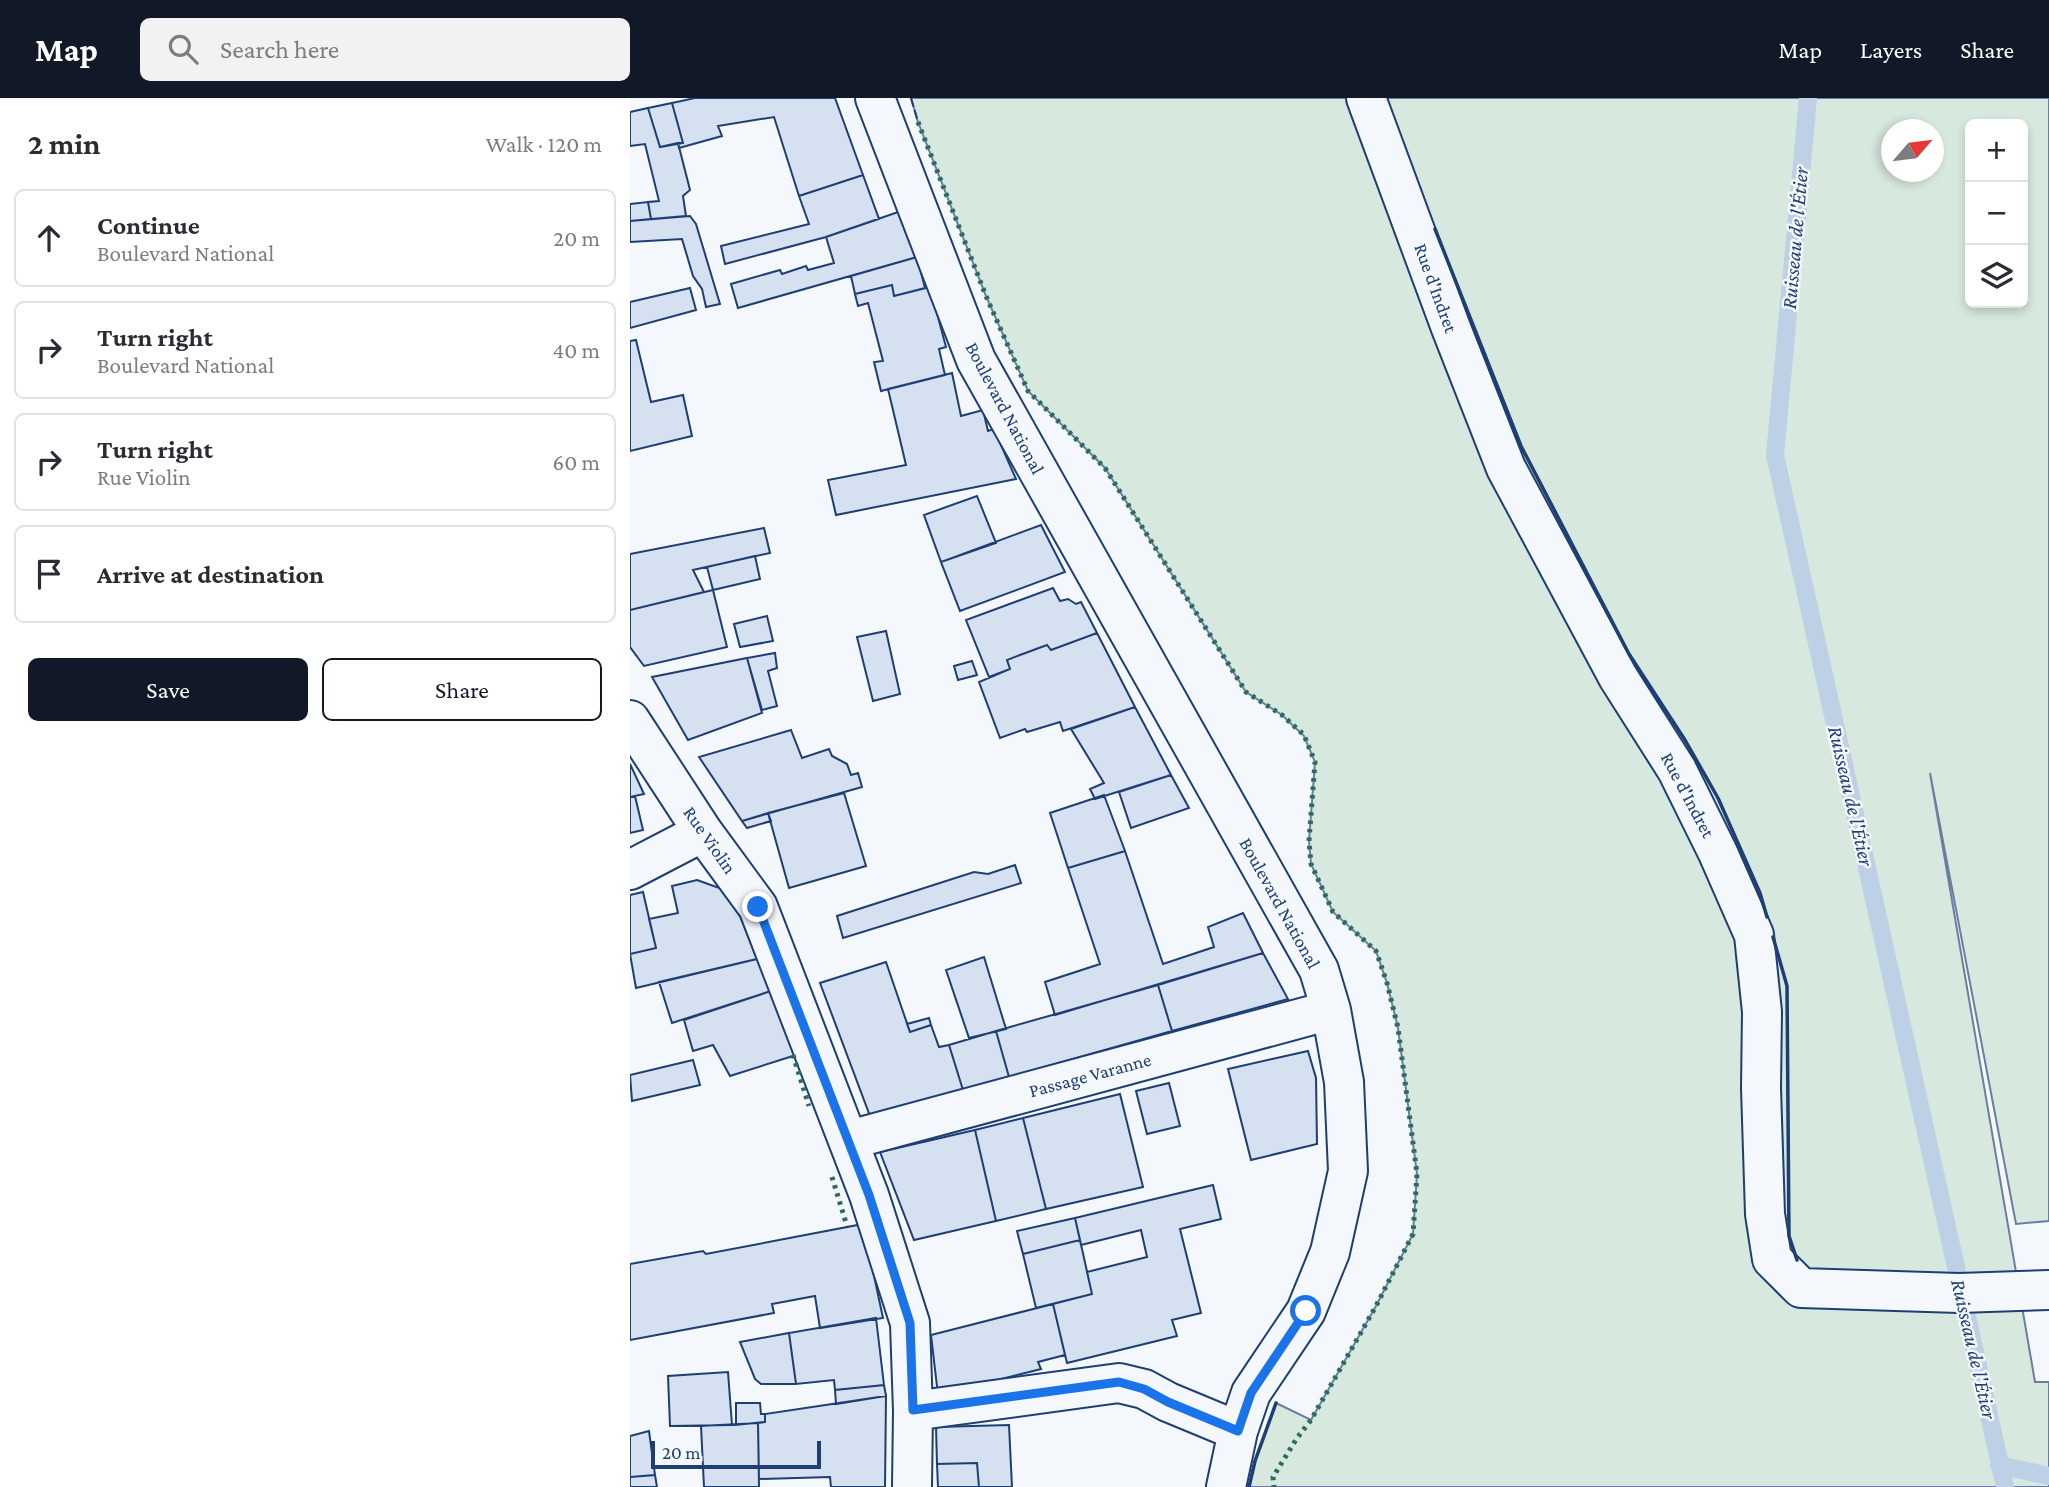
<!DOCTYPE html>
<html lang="en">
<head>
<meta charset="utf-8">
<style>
	:root { --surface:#fff; --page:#f2f2f3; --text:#2b2b33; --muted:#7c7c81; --line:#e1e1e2; --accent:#111827 }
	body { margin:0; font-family:"Crimson Pro",serif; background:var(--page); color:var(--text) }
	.controls { position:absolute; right:21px; top:21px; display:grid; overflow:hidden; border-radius:10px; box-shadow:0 4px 10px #0003 }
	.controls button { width:63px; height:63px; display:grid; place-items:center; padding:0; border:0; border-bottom:2px solid var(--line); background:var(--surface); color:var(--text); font:35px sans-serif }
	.compass { position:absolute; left:1251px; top:21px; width:63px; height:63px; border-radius:50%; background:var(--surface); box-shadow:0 4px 10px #0003; rotate:62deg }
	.scale { position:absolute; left:21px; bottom:18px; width:170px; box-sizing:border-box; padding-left:7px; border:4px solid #1d3f73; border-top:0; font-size:19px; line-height:24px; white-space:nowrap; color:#1d3f73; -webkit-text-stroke:5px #f4f7fb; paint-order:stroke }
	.stop { position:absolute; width:21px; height:21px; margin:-16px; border:5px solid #1a73e8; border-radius:50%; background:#fff }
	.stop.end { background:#1a73e8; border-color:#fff; box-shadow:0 2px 7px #0008 }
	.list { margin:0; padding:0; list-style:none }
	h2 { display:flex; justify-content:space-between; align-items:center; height:91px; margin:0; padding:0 28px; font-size:30px }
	h2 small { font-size:23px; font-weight:400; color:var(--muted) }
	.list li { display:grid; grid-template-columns:46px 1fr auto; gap:21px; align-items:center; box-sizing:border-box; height:98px; margin:0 14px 14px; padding:0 14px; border:2px solid var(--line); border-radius:10px }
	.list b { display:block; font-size:26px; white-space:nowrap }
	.list p { margin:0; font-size:23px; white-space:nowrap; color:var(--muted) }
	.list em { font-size:23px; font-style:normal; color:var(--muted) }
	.actions { display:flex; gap:14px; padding:21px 28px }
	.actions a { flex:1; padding:16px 0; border:2px solid var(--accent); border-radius:10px; text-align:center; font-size:24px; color:var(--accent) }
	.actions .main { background:var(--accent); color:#fff }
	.icon { flex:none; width:38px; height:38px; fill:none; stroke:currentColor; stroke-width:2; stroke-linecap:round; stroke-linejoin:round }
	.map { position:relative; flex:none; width:1419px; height:1389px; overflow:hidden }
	header { display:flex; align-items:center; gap:42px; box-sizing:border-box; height:98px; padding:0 35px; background:var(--accent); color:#fff }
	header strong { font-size:33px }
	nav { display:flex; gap:38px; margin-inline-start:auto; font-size:24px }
	.search { width:490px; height:63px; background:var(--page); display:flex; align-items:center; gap:18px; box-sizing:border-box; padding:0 24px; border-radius:10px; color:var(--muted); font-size:26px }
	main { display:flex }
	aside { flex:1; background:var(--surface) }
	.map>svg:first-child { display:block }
</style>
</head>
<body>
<header>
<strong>Map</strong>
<div class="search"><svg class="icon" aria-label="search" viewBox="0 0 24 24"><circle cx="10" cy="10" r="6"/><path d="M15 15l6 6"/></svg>Search here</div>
<nav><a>Map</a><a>Layers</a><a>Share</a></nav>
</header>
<main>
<aside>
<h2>2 min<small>Walk · 120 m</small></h2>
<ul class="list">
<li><svg class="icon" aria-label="ahead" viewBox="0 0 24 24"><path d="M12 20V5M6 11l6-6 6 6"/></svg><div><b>Continue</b><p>Boulevard National</p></div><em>20 m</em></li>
<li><svg class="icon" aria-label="right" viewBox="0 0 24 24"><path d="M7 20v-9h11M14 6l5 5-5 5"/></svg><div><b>Turn right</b><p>Boulevard National</p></div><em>40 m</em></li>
<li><svg class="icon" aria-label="right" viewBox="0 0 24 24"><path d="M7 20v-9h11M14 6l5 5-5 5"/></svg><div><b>Turn right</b><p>Rue Violin</p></div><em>60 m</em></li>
<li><svg class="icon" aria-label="arrive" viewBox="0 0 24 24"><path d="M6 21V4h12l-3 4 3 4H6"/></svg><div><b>Arrive at destination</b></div></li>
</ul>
<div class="actions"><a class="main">Save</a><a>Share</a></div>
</aside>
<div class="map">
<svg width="1419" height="1389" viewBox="0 0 1419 1389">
	<rect width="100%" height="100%" fill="#f4f7fb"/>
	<!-- green -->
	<path fill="#d7e8df" stroke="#687fa3" stroke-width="2" fill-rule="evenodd" d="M 281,0 L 1419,0 L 1419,1123 L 1386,1126 L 1300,675 L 1405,1284 L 1419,1284 L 1419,1389 L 619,1389 L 625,1363 L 646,1305 L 681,1322 L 746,1208 L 783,1136 L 787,1076 L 768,930 L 757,885 L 746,853 L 703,814 L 681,766 L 679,743 L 685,664 L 674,638 L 652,617 L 616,594 L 475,370 L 398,293 L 356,198 L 288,24 ZM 1340,26 L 1393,26 L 1393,205 L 1340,205 ZM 1262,32 L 1304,32 L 1304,74 L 1262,74 Z"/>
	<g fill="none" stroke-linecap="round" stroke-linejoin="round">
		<!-- stream -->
		<path stroke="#bed0e5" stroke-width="18" d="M 1178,0 L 1145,357 L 1375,1389
			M 1369,1367 L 1419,1378"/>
	</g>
	<!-- building -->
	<path fill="#d5e0f0" stroke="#1d3f73" stroke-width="2" d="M 65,0 L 205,0 L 233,77 L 169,98 L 144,19 L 88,28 L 92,38 L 49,50 L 48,45 L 53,45 L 42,5 Z
		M 42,5 L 53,45 L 30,49 L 18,10 Z
		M 18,10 L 30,49 L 48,45 L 60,92 L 53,98 L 56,118 L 21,121 L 18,104 L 29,103 L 15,46 L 0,48 L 0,14 Z
		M 233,77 L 249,121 L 196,139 L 95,166 L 91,148 L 179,126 L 169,98 Z
		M 18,104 L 21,121 L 0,123 L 0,106 Z
		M 271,113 L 287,159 L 108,210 L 101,186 L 150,172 L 152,176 L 176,168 L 178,172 L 204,165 L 196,139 Z
		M 60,118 L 66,126 L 90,206 L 76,209 L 72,191 L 63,178 L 52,141 L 0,144 L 0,123 Z
		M 287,159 L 295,190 L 264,198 L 262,187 L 225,196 L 221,178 Z
		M 262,187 L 264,198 L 300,189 L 316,249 L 309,251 L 315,277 L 251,293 L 244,264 L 253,263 L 238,205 L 228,208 L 225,196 Z
		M 60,190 L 66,212 L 0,230 L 0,204 Z
		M 6,242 L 21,304 L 53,297 L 62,338 L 0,353 L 0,243 Z
		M 322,275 L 331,318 L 353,312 L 358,333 L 364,331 L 386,381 L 206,417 L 198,382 L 276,367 L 258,291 Z
		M 347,398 L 366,445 L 311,464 L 294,417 Z
		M 411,427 L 435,474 L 330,513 L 311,464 Z
		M 134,430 L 140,455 L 63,472 L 74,494 L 0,512 L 0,456 Z
		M 125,458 L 130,481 L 83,492 L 77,469 Z
		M 423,490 L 430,503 L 438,501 L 446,506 L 451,504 L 467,535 L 421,552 L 417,547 L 390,557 L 377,562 L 380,571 L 359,579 L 336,522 Z
		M 83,492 L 97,549 L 14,568 L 0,549 L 0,512 Z
		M 137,518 L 143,543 L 110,549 L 104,526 Z
		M 256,533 L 270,596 L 243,603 L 227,539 Z
		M 467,535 L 505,609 L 433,633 L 430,624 L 397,634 L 395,631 L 370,640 L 349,584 L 380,571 L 377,562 L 390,557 L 417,547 L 421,552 Z
		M 145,555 L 147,570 L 138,573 L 147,608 L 132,612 L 117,560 Z
		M 117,560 L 132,615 L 58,642 L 22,579 Z
		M 342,563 L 347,577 L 328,582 L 324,568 Z
		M 505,609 L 541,677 L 465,701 L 460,691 L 474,685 L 441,631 Z
		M 161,632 L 172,660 L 199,651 L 202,658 L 217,666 L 221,677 L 228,675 L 232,689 L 112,723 L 69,659 Z
		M 0,666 L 14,696 L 0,699 Z
		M 541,677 L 559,710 L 501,730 L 489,694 Z
		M 214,695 L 236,768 L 159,790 L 138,715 Z
		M 474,697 L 495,753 L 438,770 L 420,715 Z
		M 5,698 L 13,732 L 0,735 L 0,699 Z
		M 138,715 L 141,723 L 117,730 L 112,723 Z
		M 495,753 L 533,866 L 584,849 L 578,829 L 613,815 L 633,855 L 425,917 L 415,884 L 470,866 L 438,770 Z
		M 385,767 L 391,785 L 213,840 L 207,818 L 344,774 L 358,776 Z
		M 67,782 L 95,792 L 107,810 L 127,861 L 6,890 L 0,856 L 26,850 L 19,821 L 48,815 L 42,788 Z
		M 13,794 L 26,850 L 0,856 L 0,797 Z
		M 633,855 L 658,901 L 542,933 L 528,887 Z
		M 354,859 L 376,931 L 339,940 L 316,872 Z
		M 127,861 L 141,893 L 42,925 L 29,884 Z
		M 256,864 L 280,934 L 301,927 L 309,949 L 319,947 L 333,992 L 240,1018 L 190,885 Z
		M 528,887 L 542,933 L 379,979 L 366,933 Z
		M 141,893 L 166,957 L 100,978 L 83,947 L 63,953 L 54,922 Z
		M 299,920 L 301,927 L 280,934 L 277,926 Z
		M 366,933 L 379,979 L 333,992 L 319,947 Z
		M 678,953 L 686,980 L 687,1046 L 621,1062 L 598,971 Z
		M 63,962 L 70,987 L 2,1003 L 0,977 Z
		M 539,985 L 550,1028 L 517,1036 L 506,993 Z
		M 490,996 L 513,1089 L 416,1111 L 393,1020 Z
		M 393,1020 L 416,1111 L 366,1123 L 345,1032 Z
		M 345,1032 L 366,1123 L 284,1142 L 250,1054 Z
		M 583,1087 L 591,1121 L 550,1131 L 571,1215 L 542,1222 L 547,1238 L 437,1265 L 423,1206 L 462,1196 L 457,1174 L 517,1159 L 511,1132 L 451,1147 L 445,1120 Z
		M 445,1120 L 450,1142 L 393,1156 L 387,1133 Z
		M 233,1126 L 253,1220 L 190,1230 L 185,1198 L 142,1206 L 144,1215 L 0,1242 L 0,1166 L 73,1153 L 76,1156 Z
		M 450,1142 L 462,1196 L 406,1210 L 393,1156 Z
		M 423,1206 L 435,1257 L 408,1264 L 411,1271 L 308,1297 L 301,1237 Z
		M 246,1220 L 254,1287 L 205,1292 L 204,1282 L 166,1286 L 159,1235 Z
		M 159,1235 L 166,1286 L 131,1286 L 125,1281 L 110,1244 Z
		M 98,1274 L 102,1327 L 40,1328 L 38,1278 Z
		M 254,1287 L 256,1298 L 206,1306 L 205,1292 Z
		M 256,1298 L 255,1389 L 201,1389 L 200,1379 L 129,1381 L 128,1325 L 135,1324 L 135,1316 Z
		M 106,1305 L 130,1305 L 131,1316 L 135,1316 L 135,1324 L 106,1327 Z
		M 128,1325 L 129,1389 L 74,1389 L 71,1328 Z
		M 379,1327 L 382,1389 L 349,1389 L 347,1365 L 307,1366 L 306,1329 Z
		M 19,1333 L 25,1377 L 0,1379 L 0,1338 Z
		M 347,1365 L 349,1389 L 308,1389 L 307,1366 Z
		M 25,1377 L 27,1389 L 0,1389 L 0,1379 Z"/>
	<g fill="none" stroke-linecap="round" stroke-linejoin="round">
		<defs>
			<path id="minor" d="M 245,0 L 346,262 L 689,872 L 701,912 L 714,984 L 718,1073 L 700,1154 L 676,1213 L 621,1295 L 608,1333 L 596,1389
				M 736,0 L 821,230 L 876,370 L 988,579 L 1047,672 L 1088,755 L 1124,837 L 1132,914 L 1131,990 L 1135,1116 L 1142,1161 L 1171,1190 L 1329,1195 L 1419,1192
				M 0,622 L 73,734 L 128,809 L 239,1097 L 280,1225 L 283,1313 L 282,1389
				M 0,772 L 73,734
				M 219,1042 L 701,912
				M 283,1313 L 489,1285 L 514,1291 L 538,1304 L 608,1333"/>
		</defs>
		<!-- minor casing -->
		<use href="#minor" stroke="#1d3f73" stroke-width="42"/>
		<!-- minor -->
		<use href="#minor" stroke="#f4f7fb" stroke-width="38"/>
		<!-- hedge -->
		<path stroke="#2c6c60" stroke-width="5" stroke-dasharray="3.5 5" stroke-linecap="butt" d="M 288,24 L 356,198 L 398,293 L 475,370 L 616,594 L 652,617 L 674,637 L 685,664 L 679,743 L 681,766 L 703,814 L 746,853 L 757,885 L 768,930 L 787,1076 L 783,1136 L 746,1208 L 681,1322 L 667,1340 L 643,1379 L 644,1389
			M 163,957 L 179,1008
			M 202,1079 L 217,1128"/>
		<!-- fence -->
		<path stroke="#1d3f73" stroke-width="2" stroke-dasharray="9 3.5" stroke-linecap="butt" d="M 281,0 L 288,24"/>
		<!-- wall -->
		<path stroke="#1d3f73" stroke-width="3.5" d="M 805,131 L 891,348 L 999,556 L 1055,642 L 1088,700 L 1130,795 L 1137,819
			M 1143,839 L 1157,888 L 1159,1138 L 1167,1162
			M 619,1389 L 625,1363 L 646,1305"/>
	</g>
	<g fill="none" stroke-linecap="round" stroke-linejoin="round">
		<!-- route -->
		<path stroke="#1a73e8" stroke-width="9" d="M 128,809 L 239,1097 L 280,1225 L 283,1312 L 489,1284 L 514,1291 L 538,1304 L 608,1333 L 621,1295 L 676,1213"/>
	</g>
	<g text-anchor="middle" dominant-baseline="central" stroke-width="5" stroke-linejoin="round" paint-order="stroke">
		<!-- street labels -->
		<g font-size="19" fill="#1d3f73" stroke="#f4f7fb">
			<text transform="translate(806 190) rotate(70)">Rue d'Indret</text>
			<text transform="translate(375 310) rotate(62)">Boulevard National</text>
			<text transform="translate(1058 697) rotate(62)">Rue d'Indret</text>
			<text transform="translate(80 742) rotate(55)">Rue Violin</text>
			<text transform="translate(650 805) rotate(61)">Boulevard National</text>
			<text transform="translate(460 977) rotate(-15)">Passage Varanne</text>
		</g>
		<!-- water labels -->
		<g font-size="21" font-style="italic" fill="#1d3f73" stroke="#f4f7fb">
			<text transform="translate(1165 140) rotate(-85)">Ruisseau de l'Étier</text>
			<text transform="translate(1221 698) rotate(77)">Ruisseau de l'Étier</text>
			<text transform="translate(1344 1251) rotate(77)">Ruisseau de l'Étier</text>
		</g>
	</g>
</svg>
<div class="controls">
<button>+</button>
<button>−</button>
<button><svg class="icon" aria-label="layers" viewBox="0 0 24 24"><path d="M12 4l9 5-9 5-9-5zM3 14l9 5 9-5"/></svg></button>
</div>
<svg class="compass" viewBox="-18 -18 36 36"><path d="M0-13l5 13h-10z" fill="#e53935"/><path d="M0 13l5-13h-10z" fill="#7c7c81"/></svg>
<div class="scale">20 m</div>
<div class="stop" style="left:676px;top:1213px"></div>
<div class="stop end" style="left:128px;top:809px"></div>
</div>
</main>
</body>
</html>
